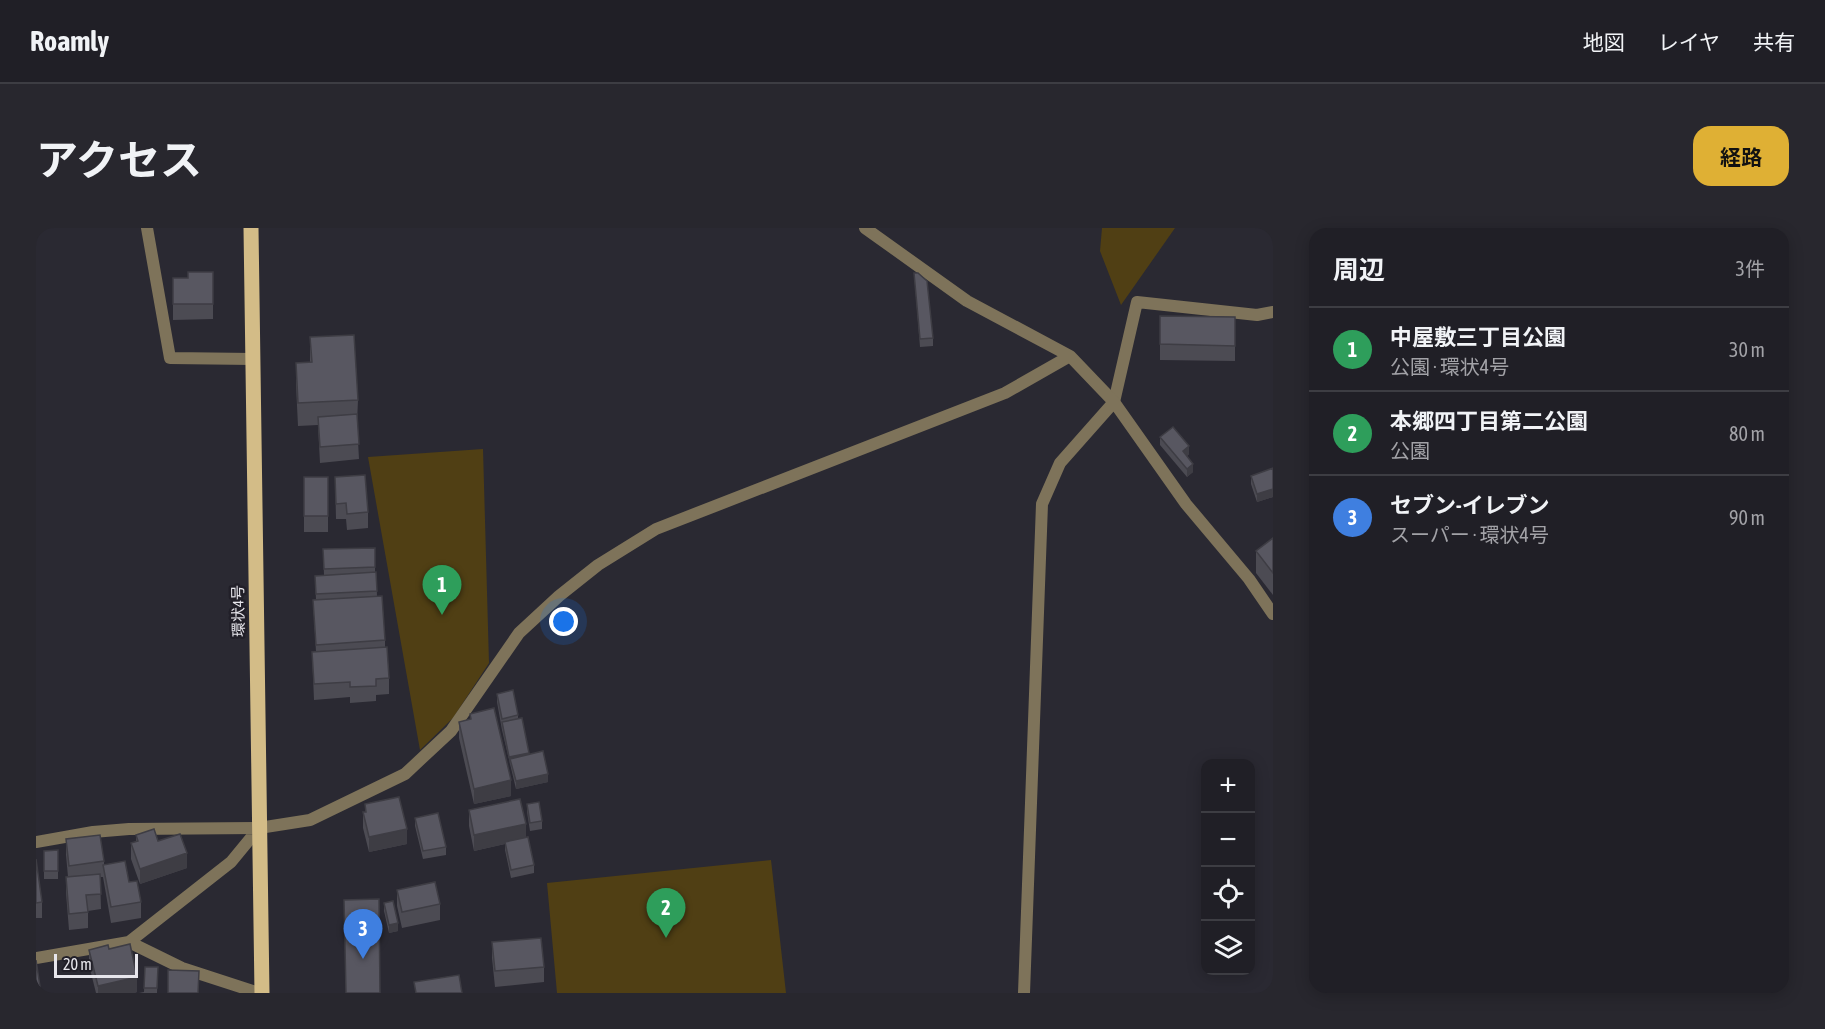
<!DOCTYPE html>
<html lang="ja">
<head>
<meta charset="utf-8">
<style>
	:root { --surface:#201f26; --page:#28272e; --text:#f1f3f6; --muted:#a2a2a7; --line:#3d3d43; --accent:#dfb034 }
	body { margin:0; font-family:"Asap Condensed","Noto Sans JP",sans-serif; background:var(--page); color:var(--text) }
	.controls { position:absolute; right:18px; bottom:18px; display:grid; overflow:hidden; border-radius:12px; box-shadow:0 3px 15px #0003 }
	.controls button { width:54px; height:54px; display:grid; place-items:center; padding:0; border:0; border-bottom:2px solid var(--line); background:var(--surface); color:var(--text); font:30px sans-serif }
	.scale { position:absolute; left:18px; bottom:15px; width:84px; box-sizing:border-box; padding-left:6px; border:3px solid #e7e6ec; border-top:0; font-size:16px; line-height:21px; white-space:nowrap; color:#e7e6ec; -webkit-text-stroke:4px #211f28; paint-order:stroke }
	.you { position:absolute; left:528px; top:394px; width:21px; height:21px; margin:-15px; border:4px solid #fff; border-radius:50%; background:#1a73e8; box-shadow:0 0 0 9px #1a73e833 }
	.badge { display:grid; place-items:center; width:39px; height:39px; border-radius:50%; background:var(--accent); color:#fff; font-size:20px; font-weight:700 }
	.pin { position:absolute; translate:-50% -50px; filter:drop-shadow(0 2px 3px #0008) }
	.pin::after { content:''; position:absolute; top:32px; width:21px; height:18px; background:inherit; clip-path:polygon(0 0,100% 0,50% 100%) }
	.list { margin:0; padding:0; list-style:none }
	h2 { display:flex; justify-content:space-between; align-items:center; height:78px; margin:0; padding:0 24px; font-size:26px }
	h2 small { font-size:20px; font-weight:400; color:var(--muted) }
	.list li { display:grid; grid-template-columns:39px 1fr auto; gap:18px; align-items:center; box-sizing:border-box; height:84px; padding:0 24px; border-top:2px solid var(--line) }
	.list b { display:block; font-size:22px; white-space:nowrap }
	.list p { margin:0; font-size:20px; white-space:nowrap; color:var(--muted) }
	.list em { font-size:20px; font-style:normal; color:var(--muted) }
	.icon { flex:none; width:33px; height:33px; fill:none; stroke:currentColor; stroke-width:2; stroke-linecap:round; stroke-linejoin:round }
	.map { position:relative; flex:none; width:1237px; height:765px; overflow:hidden; border-radius:18px }
	header { display:flex; align-items:center; gap:36px; box-sizing:border-box; height:84px; padding:0 30px; background:var(--surface); border-bottom:2px solid var(--line) }
	header strong { font-size:28px }
	nav { display:flex; gap:33px; margin-inline-start:auto; font-size:21px }
	.intro { display:flex; align-items:center; justify-content:space-between; box-sizing:border-box; height:144px; padding:0 36px }
	h1 { margin:0; font-size:42px }
	.button { padding:15px 27px; border-radius:18px; background:var(--accent); color:#111; font-size:21px; font-weight:700 }
	main { display:flex; gap:36px; padding:0 36px }
	aside { flex:1; background:var(--surface); border-radius:18px; box-shadow:0 3px 15px #0003 }
	.map>svg:first-child { display:block }
</style>
</head>
<body>
<header>
<strong>Roamly</strong>
<nav><a>地図</a><a>レイヤ</a><a>共有</a></nav>
</header>
<div class="intro"><h1>アクセス</h1><a class="button">経路</a></div>
<main>
<div class="map">
<svg width="1237" height="765" viewBox="0 0 1237 765">
	<rect width="100%" height="100%" fill="#2a2932"/>
	<!-- green -->
	<path fill="#503f14" d="M 1066,0 L 1139,0 L 1085,77 L 1064,23 Z
		M 447,221 L 453,435 L 417,490 L 384,522 L 332,229 Z
		M 735,632 L 750,765 L 521,765 L 511,655 Z"/>
	<g fill="none" stroke-linecap="round" stroke-linejoin="round">
		<!-- lane -->
		<path stroke="#7e735a" stroke-width="12" d="M 1078,174 L 1101,74 L 1221,87 L 1237,84"/>
		<!-- street -->
		<path stroke="#7e735a" stroke-width="12" d="M 111,0 L 134,130 L 217,131
			M 829,0 L 931,73 L 1034,128 L 1078,174 L 1150,276 L 1213,351 L 1237,386
			M 0,614 L 57,604 L 93,601 L 223,600 L 274,592 L 369,546 L 415,503 L 483,405 L 523,368 L 562,337 L 620,301 L 969,165 L 1034,128
			M 93,714 L 146,740 L 223,765
			M 0,730 L 93,714 L 195,634 L 223,600
			M 988,765 L 1006,276 L 1024,235 L 1078,174"/>
		<!-- primary -->
		<path stroke="#d3bc87" stroke-width="15" d="M 215,0 L 226,765"/>
	</g>
	<!-- wall -->
	<path fill="#4c4b53" d="M 177,44 L 177,91 L 137,92 L 137,50 L 152,50 Z
		M 878,45 L 897,110 L 897,118 L 884,119 Z
		M 1124,88 L 1199,89 L 1199,133 L 1124,132 Z
		M 274,109 L 322,172 L 321,195 L 323,231 L 284,235 L 282,197 L 262,198 L 260,157 L 260,135 L 274,134 Z
		M 1124,209 L 1153,226 L 1151,228 L 1157,244 L 1151,249 L 1124,217 Z
		M 1237,240 L 1237,269 L 1221,274 L 1215,256 L 1215,248 Z
		M 268,249 L 292,249 L 292,304 L 268,304 Z
		M 299,249 L 332,284 L 332,300 L 311,302 L 310,291 L 300,291 Z
		M 1237,310 L 1237,367 L 1220,345 L 1220,323 Z
		M 339,320 L 339,344 L 340,344 L 341,368 L 349,412 L 349,419 L 353,450 L 353,466 L 340,467 L 340,473 L 314,475 L 314,469 L 278,472 L 276,424 L 280,424 L 277,372 L 280,372 L 279,348 L 288,347 L 287,321 Z
		M 461,466 L 482,487 L 482,490 L 493,527 L 512,554 L 480,561 L 466,502 L 461,474 Z
		M 434,486 L 475,568 L 438,576 L 423,510 L 423,494 L 434,492 Z
		M 329,576 L 371,616 L 333,624 L 327,600 L 327,584 L 329,584 Z
		M 491,576 L 506,593 L 506,601 L 494,603 L 491,584 Z
		M 433,582 L 490,609 L 498,637 L 498,645 L 475,650 L 469,622 L 469,616 L 438,623 L 433,598 Z
		M 379,590 L 410,619 L 410,627 L 387,631 L 379,598 Z
		M 100,607 L 122,613 L 151,640 L 104,656 L 95,631 L 95,615 L 100,614 Z
		M 30,611 L 68,633 L 68,637 L 93,654 L 105,674 L 105,690 L 75,695 L 67,649 L 64,649 L 65,681 L 52,683 L 52,700 L 33,702 L 30,665 L 30,649 L 32,649 L 30,627 Z
		M 22,622 L 22,651 L 8,651 L 8,623 Z
		M 0,631 L 6,674 L 6,690 L 0,690 Z
		M 361,662 L 404,676 L 404,692 L 366,700 L 361,678 Z
		M 348,675 L 362,703 L 353,705 L 348,683 Z
		M 456,714 L 508,739 L 508,754 L 459,759 L 456,730 Z
		M 73,721 L 101,764 L 98,765 L 60,765 L 53,737 L 53,722 Z
		M 109,739 L 122,739 L 121,765 L 103,765 L 108,764 Z"/>
	<!-- shaded-wall -->
	<path fill="#3e3d44" d="M 1153,218 L 1153,226 L 1147,231 L 1147,223 Z
		M 1157,236 L 1157,244 L 1151,249 L 1151,241 Z
		M 1237,261 L 1237,269 L 1221,274 L 1221,266 Z
		M 493,525 L 493,533 L 474,531 L 473,537 L 473,529 Z
		M 512,546 L 512,554 L 480,561 L 480,553 Z
		M 475,552 L 475,568 L 438,576 L 438,561 Z
		M 490,596 L 490,611 L 438,623 L 438,607 Z
		M 371,601 L 371,616 L 333,624 L 333,609 Z
		M 151,625 L 151,640 L 104,656 L 104,641 Z
		M 362,695 L 362,703 L 353,705 L 353,697 Z
		M 101,749 L 101,764 L 98,765 L 62,765 L 62,758 Z"/>
	<!-- building -->
	<path fill="#585761" stroke="#3e3d44" stroke-width="1.5" d="M 152,44 L 177,44 L 177,76 L 137,76 L 137,50 L 152,50 Z
		M 878,45 L 882,45 L 891,53 L 897,110 L 884,111 Z
		M 1124,88 L 1199,89 L 1199,118 L 1124,116 Z
		M 318,107 L 322,172 L 262,175 L 260,135 L 276,134 L 274,109 Z
		M 321,186 L 323,216 L 284,219 L 282,189 Z
		M 1137,199 L 1153,218 L 1147,223 L 1157,236 L 1151,241 L 1124,209 Z
		M 1237,240 L 1237,261 L 1221,266 L 1215,248 Z
		M 329,247 L 332,284 L 311,286 L 310,275 L 300,276 L 299,249 Z
		M 268,249 L 292,249 L 292,288 L 268,288 Z
		M 1237,310 L 1237,345 L 1220,323 Z
		M 339,320 L 339,339 L 288,341 L 287,321 Z
		M 340,344 L 341,363 L 280,366 L 279,348 Z
		M 346,368 L 349,412 L 280,417 L 277,372 Z
		M 351,419 L 353,450 L 340,451 L 340,458 L 314,459 L 314,454 L 278,456 L 276,424 Z
		M 477,462 L 482,487 L 466,491 L 461,466 Z
		M 458,480 L 475,552 L 438,561 L 423,494 L 435,491 L 434,486 Z
		M 486,490 L 493,525 L 473,529 L 466,494 Z
		M 507,523 L 512,546 L 480,553 L 474,531 Z
		M 363,569 L 371,601 L 333,609 L 327,584 L 330,584 L 329,576 Z
		M 484,571 L 490,596 L 438,607 L 433,582 Z
		M 503,574 L 506,593 L 494,595 L 491,576 Z
		M 402,585 L 410,619 L 387,623 L 379,590 Z
		M 118,601 L 122,613 L 144,606 L 151,625 L 104,641 L 95,615 L 102,613 L 100,607 Z
		M 64,607 L 68,633 L 33,638 L 30,611 Z
		M 492,609 L 498,637 L 475,642 L 469,614 Z
		M 22,622 L 22,643 L 8,643 L 8,623 Z
		M 0,631 L 6,674 L 0,675 Z
		M 89,633 L 93,654 L 101,653 L 105,674 L 75,679 L 67,637 Z
		M 64,646 L 65,666 L 50,667 L 52,684 L 33,686 L 30,649 Z
		M 399,654 L 404,676 L 366,684 L 361,662 Z
		M 343,671 L 344,765 L 310,765 L 308,672 Z
		M 357,673 L 362,695 L 353,697 L 348,675 Z
		M 505,710 L 508,739 L 459,743 L 456,714 Z
		M 94,716 L 101,749 L 62,758 L 53,722 L 72,717 L 73,721 Z
		M 0,732 L 5,765 L 0,765 Z
		M 109,739 L 122,739 L 121,760 L 108,760 Z
		M 132,742 L 163,743 L 162,765 L 132,765 Z
		M 423,747 L 426,765 L 380,765 L 378,754 Z"/>
	<g text-anchor="middle" dominant-baseline="central" stroke-width="5" stroke-linejoin="round" paint-order="stroke">
		<!-- street labels -->
		<g font-size="15" fill="#e7e6ec" stroke="#211f28">
			<text transform="translate(202 383) rotate(-91)">環状4号</text>
		</g>
	</g>
</svg>
<div class="controls">
<button>+</button>
<button>−</button>
<button><svg class="icon" aria-label="locate" viewBox="0 0 24 24"><circle cx="12" cy="12" r="6"/><path d="M12 2v4M12 18v4M2 12h4M18 12h4"/></svg></button>
<button><svg class="icon" aria-label="layers" viewBox="0 0 24 24"><path d="M12 4l9 5-9 5-9-5zM3 14l9 5 9-5"/></svg></button>
</div>
<div class="scale">20 m</div>
<div class="you"></div>
<div class="pin badge" style="left:406px;top:387px;background:#2e9e5b">1</div>
<div class="pin badge" style="left:630px;top:710px;background:#2e9e5b">2</div>
<div class="pin badge" style="left:327px;top:731px;background:#3f7fe0">3</div>
</div>
<aside>
<h2>周辺<small>3件</small></h2>
<ul class="list">
<li><span class="badge" style="background:#2e9e5b">1</span><div><b>中屋敷三丁目公園</b><p>公園 · 環状4号</p></div><em>30 m</em></li>
<li><span class="badge" style="background:#2e9e5b">2</span><div><b>本郷四丁目第二公園</b><p>公園</p></div><em>80 m</em></li>
<li><span class="badge" style="background:#3f7fe0">3</span><div><b>セブン-イレブン</b><p>スーパー · 環状4号</p></div><em>90 m</em></li>
</ul>
</aside>
</main>
</body>
</html>
